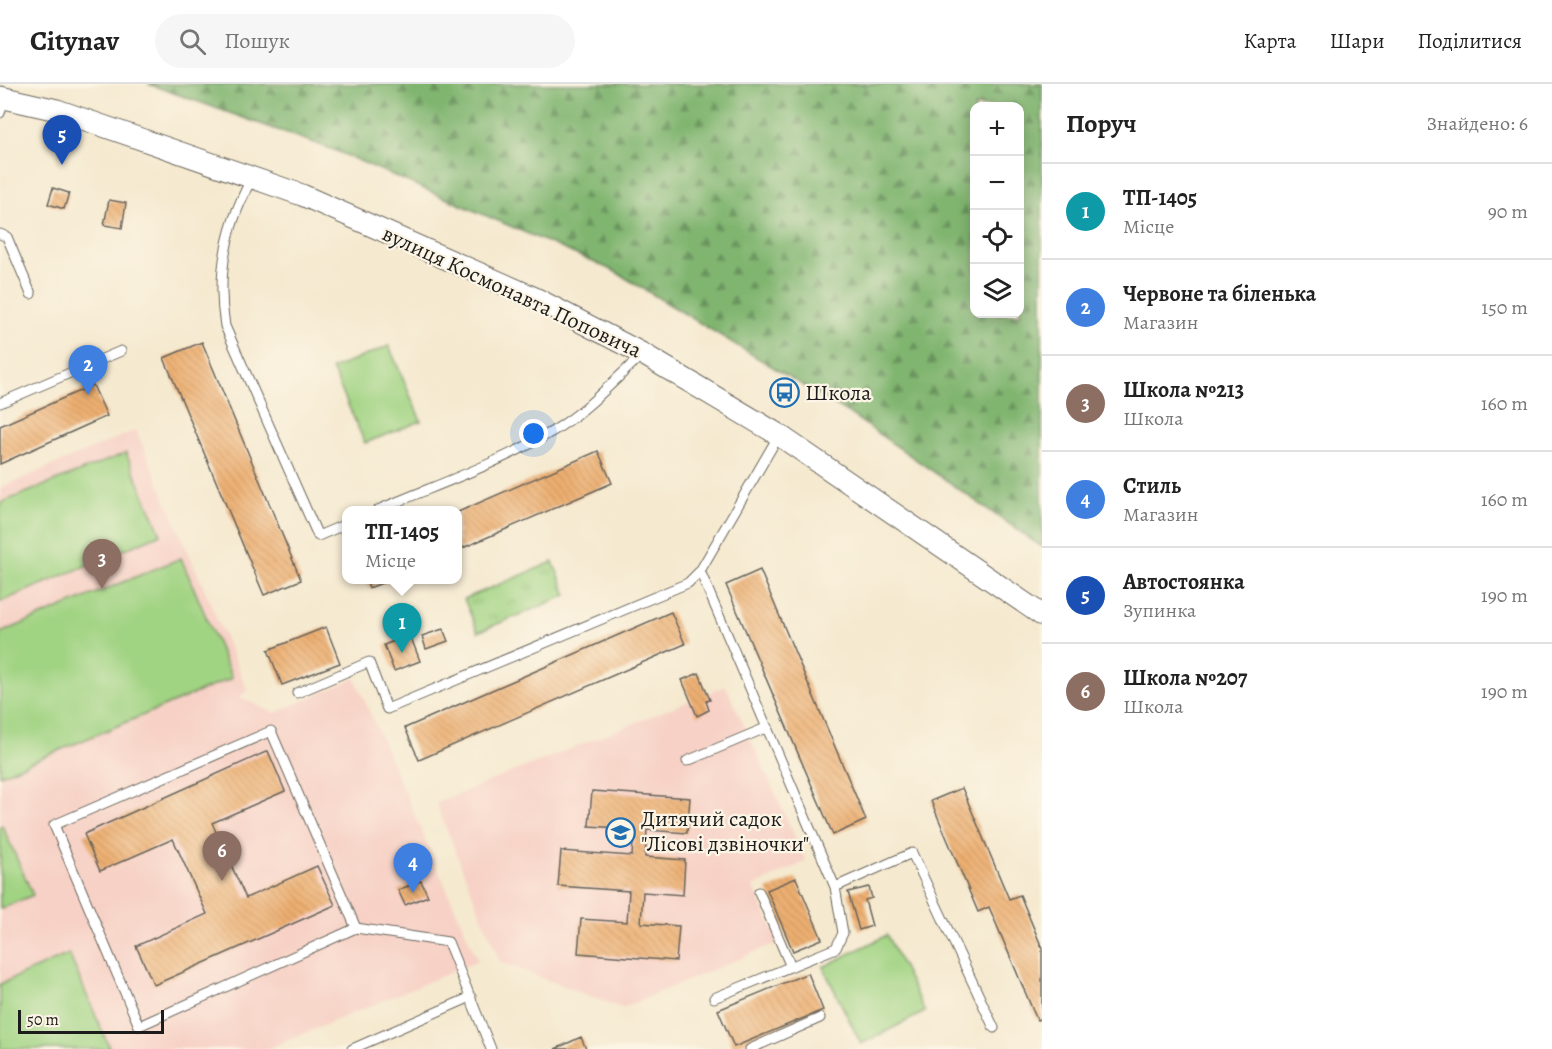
<!DOCTYPE html>
<html lang="uk">
<head>
<meta charset="utf-8">
<style>
	:root { --surface:#fff; --page:#f6f6f6; --text:#222; --muted:#767676; --line:#e0e0e0; --accent:#0b8043 }
	body { margin:0; font-family:Alegreya,serif; background:var(--page); color:var(--text) }
	.controls { position:absolute; right:18px; top:18px; display:grid; overflow:hidden; border-radius:12px; box-shadow:0 3px 15px #0003 }
	.controls button { width:54px; height:54px; display:grid; place-items:center; padding:0; border:0; border-bottom:2px solid var(--line); background:var(--surface); color:var(--text); font:30px sans-serif }
	.scale { position:absolute; left:18px; bottom:15px; width:146px; box-sizing:border-box; padding-left:6px; border:3px solid #1c1c1c; border-top:0; font-size:16px; line-height:21px; white-space:nowrap; color:#1c1c1c; -webkit-text-stroke:4px #fcf5e5; paint-order:stroke }
	.you { position:absolute; left:534px; top:350px; width:21px; height:21px; margin:-15px; border:4px solid #fff; border-radius:50%; background:#1a73e8; box-shadow:0 0 0 9px #1a73e833 }
	.badge { display:grid; place-items:center; width:39px; height:39px; border-radius:50%; background:var(--accent); color:#fff; font-size:20px; font-weight:700 }
	.pin { position:absolute; translate:-50% -50px; filter:drop-shadow(0 2px 3px #0008) }
	.pin::after { content:''; position:absolute; top:32px; width:21px; height:18px; background:inherit; clip-path:polygon(0 0,100% 0,50% 100%) }
	.popup { position:absolute; left:342px; top:422px; width:120px; height:78px; box-sizing:border-box; display:grid; place-content:center; border-radius:12px; background:var(--surface); filter:drop-shadow(0 2px 4px #0005); font-size:20px; white-space:nowrap; color:var(--muted) }
	.popup b { font-size:22px; color:var(--text) }
	.popup::after { content:''; position:absolute; left:50%; top:100%; margin-left:-12px; border:12px solid transparent; border-top-color:var(--surface) }
	.list { margin:0; padding:0; list-style:none }
	h2 { display:flex; justify-content:space-between; align-items:center; height:78px; margin:0; padding:0 24px; font-size:26px }
	h2 small { font-size:20px; font-weight:400; color:var(--muted) }
	.list li { display:grid; grid-template-columns:39px 1fr auto; gap:18px; align-items:center; box-sizing:border-box; height:96px; padding:0 24px; border-top:2px solid var(--line) }
	.list b { display:block; font-size:22px; white-space:nowrap }
	.list p { margin:0; font-size:20px; white-space:nowrap; color:var(--muted) }
	.list em { font-size:20px; font-style:normal; color:var(--muted) }
	.icon { flex:none; width:33px; height:33px; fill:none; stroke:currentColor; stroke-width:2; stroke-linecap:round; stroke-linejoin:round }
	.map { position:relative; flex:none; width:1042px; height:965px; overflow:hidden }
	header { display:flex; align-items:center; gap:36px; box-sizing:border-box; height:84px; padding:0 30px; background:var(--surface); border-bottom:2px solid var(--line) }
	header strong { font-size:28px }
	nav { display:flex; gap:33px; margin-inline-start:auto; font-size:21px }
	.search { width:420px; height:54px; background:var(--page); display:flex; align-items:center; gap:15px; box-sizing:border-box; padding:0 21px; border-radius:33px; color:var(--muted); font-size:22px }
	main { display:flex }
	aside { flex:1; background:var(--surface) }
	.map>svg:first-child { display:block }
</style>
</head>
<body>
<header>
<strong>Citynav</strong>
<div class="search"><svg class="icon" aria-label="search" viewBox="0 0 24 24"><circle cx="10" cy="10" r="6"/><path d="M15 15l6 6"/></svg>Пошук</div>
<nav><a>Карта</a><a>Шари</a><a>Поділитися</a></nav>
</header>
<main>
<div class="map">
<svg width="1042" height="965" viewBox="0 0 1042 965">
	<defs>
		<pattern id="grass-tufts" width="24" height="20" patternUnits="userSpaceOnUse" patternTransform="scale(1.5)"><rect width="24" height="20" fill="#a0d382"/><path d="M3 7l-1-3M5 7V3M7 7l1-3M15 17l-1-3M17 17v-4M19 17l1-3" fill="none" stroke="#89b570"/></pattern>
		<pattern id="forest-firs" width="22" height="20" patternUnits="userSpaceOnUse" patternTransform="scale(1.5)"><rect width="22" height="20" fill="#80b570"/><path d="M5 1l3.5 6h-7zM16 11l3.5 6h-7z" fill="#68925b"/></pattern>
		<pattern id="building-back-hatch" width="6" height="6" patternUnits="userSpaceOnUse" patternTransform="scale(1.5)"><rect width="6" height="6" fill="#edaf71"/><path d="M-1 5l2 2M0 0l6 6M5-1l2 2" fill="none" stroke="#cb9661"/></pattern>
	</defs>
	<rect width="100%" height="100%" fill="#fcf5e5"/>
	<filter id="ink" filterUnits="userSpaceOnUse"><feTurbulence type="fractalNoise" baseFrequency=".0167" numOctaves="2"/><feDisplacementMap in="SourceGraphic" scale="12" xChannelSelector="R" yChannelSelector="G"/><feConvolveMatrix kernelMatrix="1 2 1 2 8 2 1 2 1" color-interpolation-filters="sRGB"/></filter>
	<filter id="wash" filterUnits="userSpaceOnUse"><feTurbulence type="fractalNoise" baseFrequency=".008" numOctaves="4" result="noise"/><feDisplacementMap in="SourceGraphic" scale="24" xChannelSelector="R" yChannelSelector="G"/><feGaussianBlur stdDeviation="1.35" result="paint"/><feColorMatrix in="noise" values="0 0 0 0 0 0 0 0 0 0 0 0 0 0 0 0 0 1.4 0 .05"/><feComposite in="paint" operator="in"/></filter>
	<g filter="url(#wash)">
		<rect width="100%" height="100%" fill="#f5e9cf"/>
		<!-- built -->
		<path fill="#f7d1c6" d="M 136,346 L 248,607 L 239,613 L 275,629 L 355,594 L 478,877 L 267,965 L 0,965 L 0,404 Z
			M 726,602 L 806,777 L 753,803 L 779,858 L 622,924 L 500,878 L 436,719 Z"/>
		<!-- grass -->
		<path fill="url(#grass-tufts)" stroke="#5e784f" stroke-width="1.5" d="M 553,478 L 567,511 L 478,548 L 464,515 Z"/>
		<!-- forest -->
		<path fill="url(#forest-firs)" stroke="#4e6846" stroke-width="1.5" fill-rule="evenodd" d="M 148,0 L 1042,0 L 1042,463 L 847,328 L 614,187 L 334,66 ZM 975,22 L 1020,22 L 1020,230 L 975,230 Z"/>
		<!-- pitch -->
		<path fill="#a0d382" stroke="#5e784f" stroke-width="1.5" d="M 389,262 L 421,337 L 365,359 L 332,285 Z
			M 126,369 L 161,450 L 0,518 L 0,419 Z
			M 181,474 L 232,594 L 0,691 L 0,549 Z
			M 2,741 L 33,811 L 0,825 L 0,742 Z
			M 887,851 L 925,928 L 861,960 L 823,883 Z
			M 69,870 L 110,965 L 0,965 L 0,900 Z"/>
		<g id="blocks">
			<!-- building -->
			<path fill="url(#building-back-hatch)" d="M 53,104 L 69,109 L 64,125 L 48,120 Z
				M 109,116 L 126,119 L 122,144 L 104,141 Z
				M 202,258 L 301,496 L 264,511 L 164,274 Z
				M 93,301 L 107,332 L 0,380 L 0,342 Z
				M 598,367 L 612,399 L 458,466 L 458,428 Z
				M 760,486 L 866,736 L 833,751 L 726,501 Z
				M 366,496 L 390,496 L 369,504 Z
				M 671,528 L 685,560 L 419,676 L 405,644 Z
				M 326,543 L 340,579 L 282,601 L 268,566 Z
				M 443,545 L 448,557 L 426,565 L 422,552 Z
				M 410,551 L 420,577 L 394,587 L 384,561 Z
				M 699,589 L 710,616 L 706,617 L 709,626 L 697,632 L 682,596 Z
				M 268,667 L 285,707 L 212,739 L 246,814 L 317,782 L 335,821 L 154,901 L 136,862 L 207,830 L 173,755 L 100,787 L 84,750 Z
				M 962,704 L 1009,815 L 1020,811 L 1042,864 L 1042,934 L 1037,936 L 989,823 L 978,828 L 931,717 Z
				M 592,707 L 690,714 L 687,749 L 647,746 L 645,773 L 685,776 L 683,811 L 643,808 L 641,839 L 679,842 L 676,877 L 578,869 L 581,835 L 627,838 L 629,807 L 558,802 L 561,767 L 632,772 L 634,745 L 589,742 Z
				M 796,794 L 822,855 L 793,867 L 767,806 Z
				M 421,797 L 428,812 L 405,821 L 398,806 Z
				M 869,803 L 872,814 L 865,816 L 872,842 L 859,846 L 848,808 Z
				M 808,889 L 823,926 L 734,963 L 718,926 Z
				M 581,953 L 586,965 L 555,965 Z"/>
		</g>
	</g>
	<g filter="url(#ink)">
		<use href="#blocks" fill-opacity="0" stroke="#68645b" stroke-width="1.5"/>
		<g fill="none" stroke-linecap="round" stroke-linejoin="round">
			<defs>
				<path id="service" d="M 0,29 L 4,14
					M 252,94 C 227,140 216,189 225,242 L 318,452 L 346,440
					M 0,150 L 7,153 L 31,210
					M 0,319 L 121,267
					M 378,426 C 436,401 498,380 553,347 C 587,327 614,296 643,270
					M 700,487 L 835,803 L 912,769 L 994,944
					M 297,609 L 369,578 L 387,625 L 688,499 L 700,487 L 779,351
					M 687,677 L 768,643
					M 759,808 L 791,883
					M 356,844 L 139,942 L 54,741 L 271,647 L 356,844 L 448,858 L 491,965
					M 714,914 L 836,864 L 843,849 L 835,803
					M 352,965 L 471,913
					M 750,965 L 820,934"/>
				<path id="tertiary" d="M 0,13 L 57,26 L 302,111 L 535,214 L 643,270 L 779,351 L 1042,531"/>
			</defs>
			<!-- service casing -->
			<use href="#service" stroke="#68645b" stroke-width="11"/>
			<!-- tertiary casing -->
			<use href="#tertiary" stroke="#68645b" stroke-width="23"/>
			<!-- service -->
			<use href="#service" stroke="#fff" stroke-width="9"/>
			<!-- tertiary -->
			<use href="#tertiary" stroke="#fff" stroke-width="21"/>
		</g>
	</g>
	<!-- icons -->
	<defs>
		<symbol id="bus-ring" viewBox="-11 -11 22 22"><circle r="9.5" fill="#fcf5e5" stroke="#1f6fb2" stroke-width="1.5"/><path d="M-5-6H5V4H4V6H2V4H-2V6H-4V4H-5ZM-3.5-4V0h7V-4ZM-3.5 1.2v1.5H-2V1.2ZM2 1.2v1.5H3.5V1.2Z" fill="#1f6fb2"/></symbol>
		<symbol id="school-ring" viewBox="-11 -11 22 22"><circle r="9.5" fill="#fcf5e5" stroke="#1f6fb2" stroke-width="1.5"/><path d="M0-5L7-2L0 1L-7-2ZM-4 1L0 2.5L4 1V4Q0 6-4 4Z" fill="#1f6fb2"/></symbol>
	</defs>
	<g fill-rule="evenodd">
		<use href="#bus-ring" x="768" y="292" width="33" height="33"/>
		<use href="#school-ring" x="604" y="732" width="33" height="33"/>
	</g>
	<g text-anchor="middle" dominant-baseline="central" stroke-width="4.5" stroke-linejoin="round" paint-order="stroke">
		<!-- street labels -->
		<g font-size="22" fill="#1c1c1c" stroke="#fcf5e5">
			<text transform="translate(512 208) rotate(25)">вулиця Космонавта Поповича</text>
		</g>
		<!-- poi labels -->
		<g font-size="22" fill="#1c1c1c" stroke="#fcf5e5" text-anchor="start">
			<text x="805" y="309">Школа</text>
			<text x="641" y="735">Дитячий садок<tspan x="641" dy="25">"Лісові дзвіночки"</tspan></text>
		</g>
	</g>
</svg>
<div class="controls">
<button>+</button>
<button>−</button>
<button><svg class="icon" aria-label="locate" viewBox="0 0 24 24"><circle cx="12" cy="12" r="6"/><path d="M12 2v4M12 18v4M2 12h4M18 12h4"/></svg></button>
<button><svg class="icon" aria-label="layers" viewBox="0 0 24 24"><path d="M12 4l9 5-9 5-9-5zM3 14l9 5 9-5"/></svg></button>
</div>
<div class="scale">50 m</div>
<div class="you"></div>
<div class="pin badge" style="left:402px;top:569px;background:#0f9aa8">1</div>
<div class="popup"><b>ТП-1405</b>Місце</div>
<div class="pin badge" style="left:88px;top:311px;background:#3f7fe0">2</div>
<div class="pin badge" style="left:102px;top:505px;background:#8d6e63">3</div>
<div class="pin badge" style="left:413px;top:809px;background:#3f7fe0">4</div>
<div class="pin badge" style="left:62px;top:81px;background:#1a4fb4">5</div>
<div class="pin badge" style="left:222px;top:797px;background:#8d6e63">6</div>
</div>
<aside>
<h2>Поруч<small>Знайдено: 6</small></h2>
<ul class="list">
<li><span class="badge" style="background:#0f9aa8">1</span><div><b>ТП-1405</b><p>Місце</p></div><em>90 m</em></li>
<li><span class="badge" style="background:#3f7fe0">2</span><div><b>Червоне та біленька</b><p>Магазин</p></div><em>150 m</em></li>
<li><span class="badge" style="background:#8d6e63">3</span><div><b>Школа №213</b><p>Школа</p></div><em>160 m</em></li>
<li><span class="badge" style="background:#3f7fe0">4</span><div><b>Стиль</b><p>Магазин</p></div><em>160 m</em></li>
<li><span class="badge" style="background:#1a4fb4">5</span><div><b>Автостоянка</b><p>Зупинка</p></div><em>190 m</em></li>
<li><span class="badge" style="background:#8d6e63">6</span><div><b>Школа №207</b><p>Школа</p></div><em>190 m</em></li>
</ul>
</aside>
</main>
</body>
</html>
